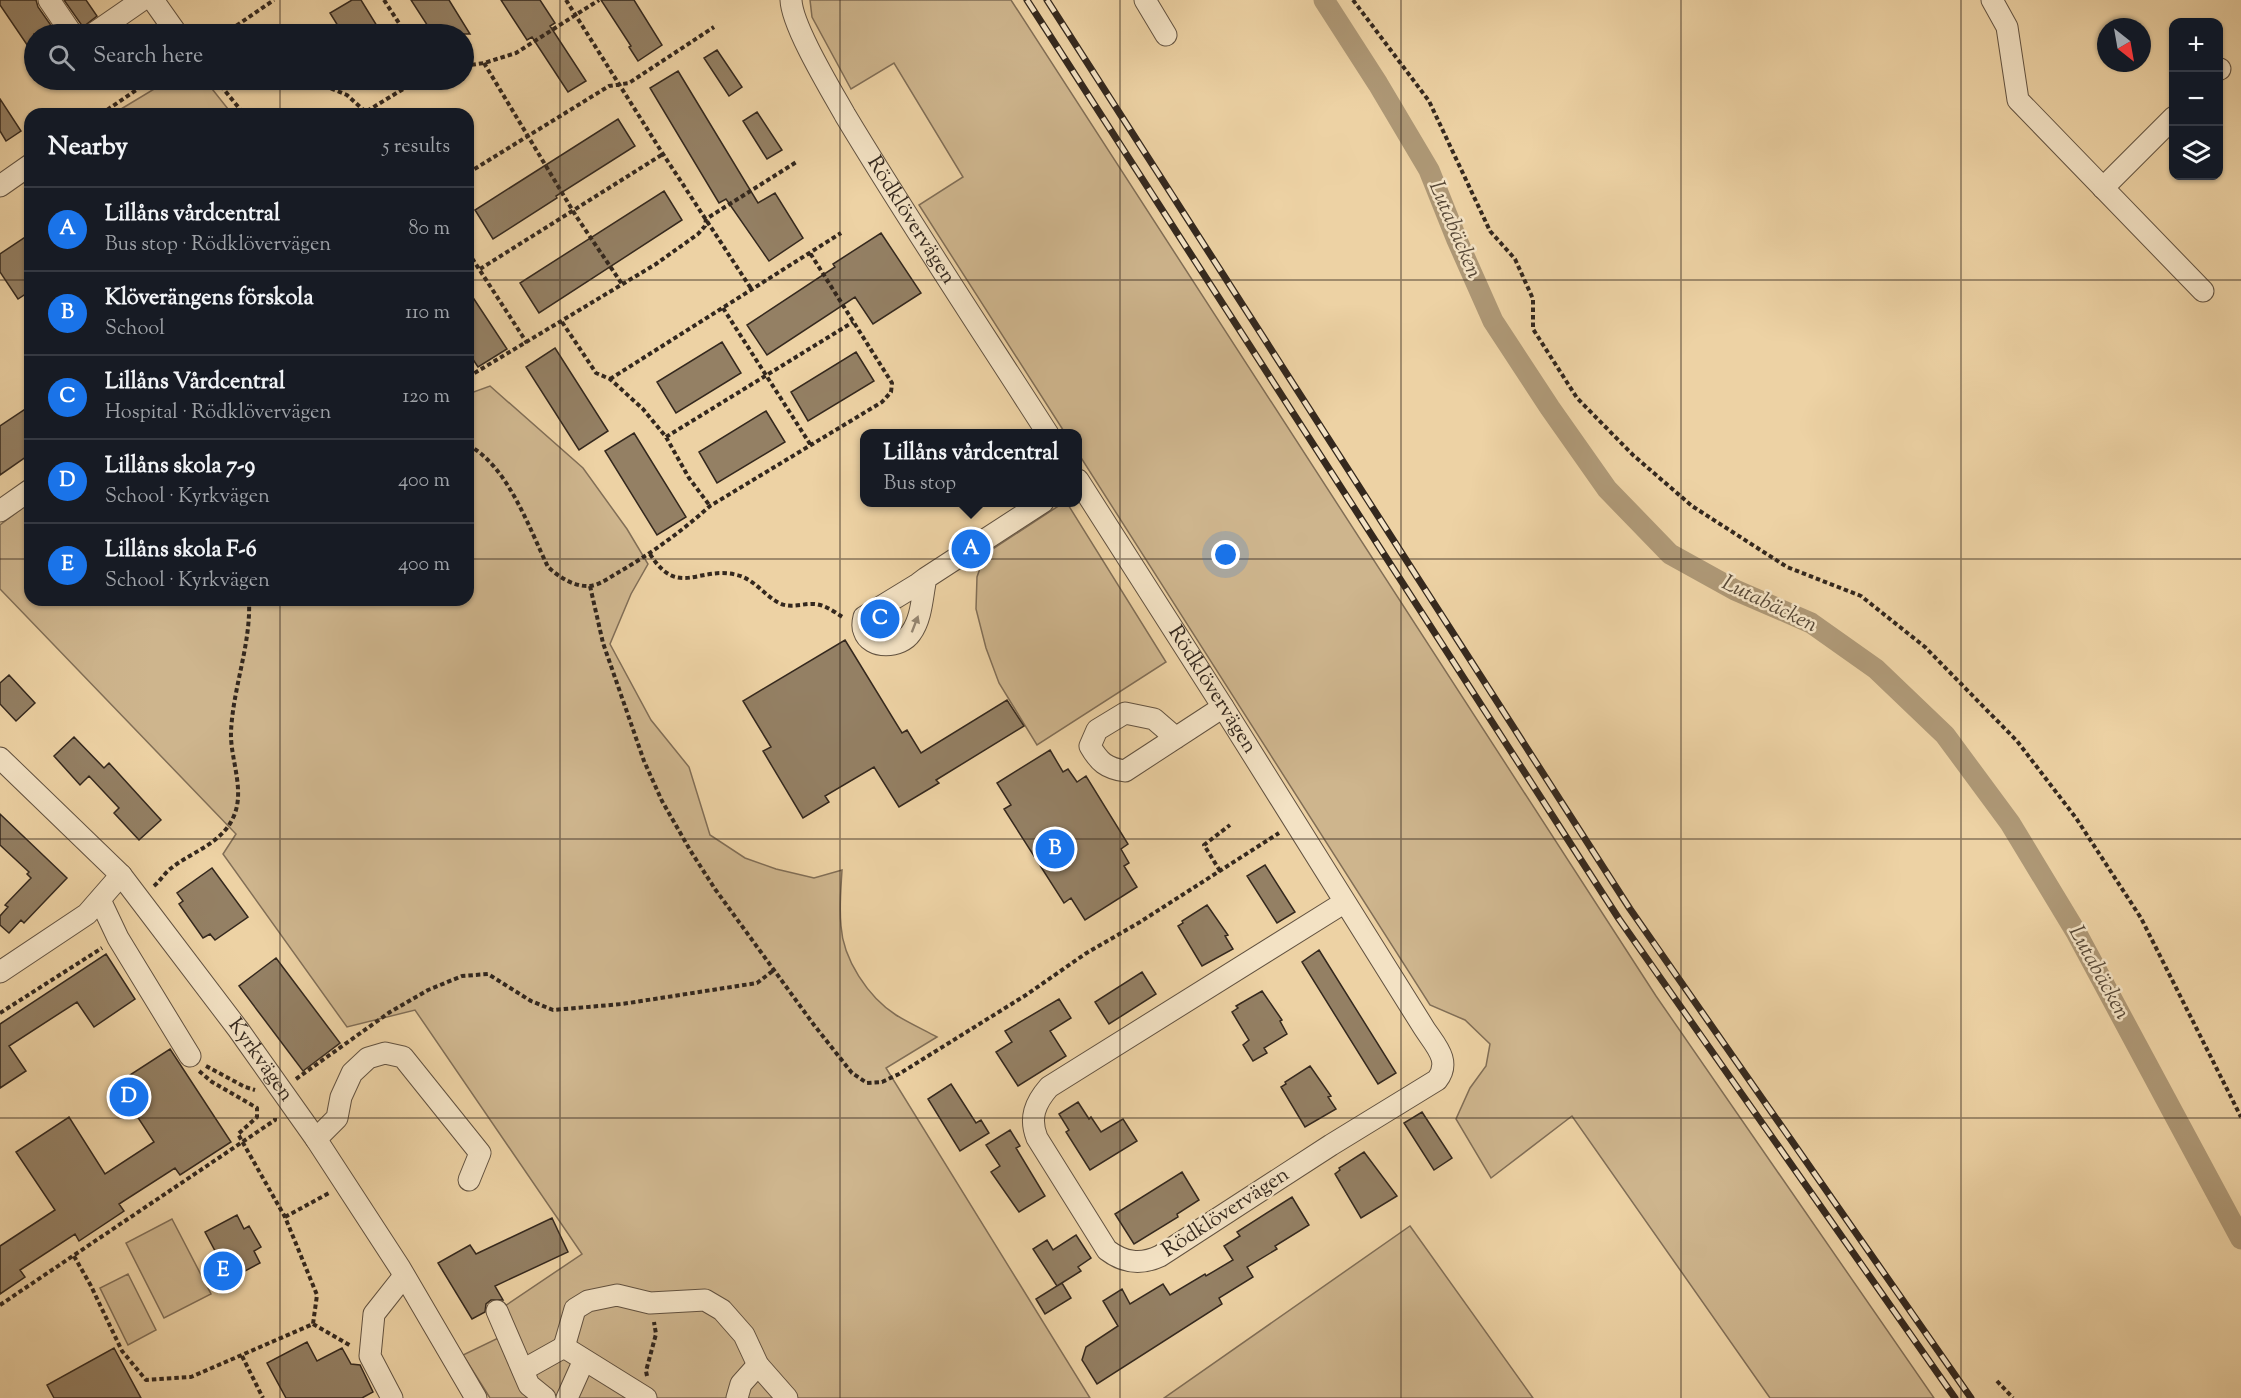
<!DOCTYPE html>
<html lang="en">
<head>
<meta charset="utf-8">
<style>
	:root { --surface:#171b24; --page:#242831; --text:#f1f3f6; --muted:#9ea1a6; --line:#363941; --accent:#1a73e8 }
	body { margin:0; font-family:"Sorts Mill Goudy",serif; background:var(--page); color:var(--text) }
	.controls { position:absolute; right:18px; top:18px; display:grid; overflow:hidden; border-radius:12px; box-shadow:0 2px 4px #0004 }
	.controls button { width:54px; height:54px; display:grid; place-items:center; padding:0; border:0; border-bottom:2px solid var(--line); background:var(--surface); color:var(--text); font:30px sans-serif }
	.compass { position:absolute; left:2097px; top:18px; width:54px; height:54px; border-radius:50%; background:var(--surface); box-shadow:0 2px 4px #0004; rotate:149deg }
	.you { position:absolute; left:1226px; top:555px; width:21px; height:21px; margin:-15px; border:4px solid #fff; border-radius:50%; background:#1a73e8; box-shadow:0 0 0 9px #1a73e833 }
	.badge { display:grid; place-items:center; width:39px; height:39px; border-radius:50%; background:var(--accent); color:#fff; font-size:20px; font-weight:700 }
	.pin { position:absolute; translate:-50% -50%; border:3px solid #fff; box-shadow:0 2px 6px #0006 }
	.popup { position:absolute; left:860px; top:429px; width:222px; height:78px; box-sizing:border-box; display:grid; place-content:center; border-radius:12px; background:var(--surface); filter:drop-shadow(0 2px 4px #0005); font-size:20px; white-space:nowrap; color:var(--muted) }
	.popup b { font-size:22px; color:var(--text) }
	.popup::after { content:''; position:absolute; left:50%; top:100%; margin-left:-12px; border:12px solid transparent; border-top-color:var(--surface) }
	.list { margin:0; padding:0; list-style:none }
	h2 { display:flex; justify-content:space-between; align-items:center; height:78px; margin:0; padding:0 24px; font-size:26px }
	h2 small { font-size:20px; font-weight:400; color:var(--muted) }
	.list li { display:grid; grid-template-columns:39px 1fr auto; gap:18px; align-items:center; box-sizing:border-box; height:84px; padding:0 24px; border-top:2px solid var(--line) }
	.list b { display:block; font-size:22px; white-space:nowrap }
	.list p { margin:0; font-size:20px; white-space:nowrap; color:var(--muted) }
	.list em { font-size:20px; font-style:normal; color:var(--muted) }
	.icon { flex:none; width:33px; height:33px; fill:none; stroke:currentColor; stroke-width:2; stroke-linecap:round; stroke-linejoin:round }
	.map { position:relative; flex:none; width:2241px; height:1398px; overflow:hidden }
	.search { position:absolute; background:var(--surface); box-shadow:0 2px 4px #0004; left:24px; top:24px; width:450px; height:66px; display:flex; align-items:center; gap:15px; box-sizing:border-box; padding:0 21px; border-radius:33px; color:var(--muted); font-size:22px }
	.panel { position:absolute; background:var(--surface); box-shadow:0 2px 4px #0004; left:24px; top:108px; width:450px; height:498px; border-radius:18px }
	.map>svg:first-child { display:block }
</style>
</head>
<body>
<div class="map">
<svg width="2241" height="1398" viewBox="0 0 2241 1398">
	<rect width="100%" height="100%" fill="#edd2a4"/>
	<filter id="stains"><feTurbulence type="fractalNoise" baseFrequency=".00333" numOctaves="4"/><feColorMatrix values="0 0 0 0 .2 0 0 0 0 .09 0 0 0 0 .02 0 0 0 .5 -.17"/></filter>
	<radialGradient id="worn" r=".72"><stop offset=".6" stop-color="#630" stop-opacity="0"/><stop offset="1" stop-color="#630" stop-opacity=".3"/></radialGradient>
	<!-- green -->
	<path fill="#ceb58d" stroke="#816e56" stroke-width="1.5" d="M 810,0 L 1011,0 L 1656,996 L 1934,1398 L 1770,1398 L 1572,1116 L 1491,1178 L 1456,1119 L 1470,1088 L 1486,1066 L 1490,1044 L 1465,1020 L 1430,1005 L 1078,453 L 1078,434 L 1065,433 L 919,205 L 963,177 L 894,63 L 851,89 L 812,17 Z
		M 169,80 L 205,80 L 232,114 L 125,114 L 121,109 Z
		M 490,386 L 583,468 L 627,529 L 648,564 L 631,594 L 610,644 L 651,720 L 689,767 L 710,835 L 745,858 L 776,869 L 814,878 L 842,870 C 841,888 839,907 841,926 C 843,959 868,997 896,1015 C 909,1023 924,1030 937,1037 L 886,1068 L 1090,1398 L 490,1398 L 463,1355 L 513,1331 L 502,1308 L 582,1254 L 415,1010 L 347,1027 L 223,854 L 236,834 L 0,589 L 0,525 L 30,502 L 30,600 L 468,600 L 468,394 Z
		M 1063,503 L 1067,503 L 1166,662 L 1037,745 L 999,683 L 986,648 L 976,609 L 977,577 L 985,554 Z
		M 172,1219 L 211,1294 L 164,1318 L 126,1243 Z
		M 1410,1226 L 1533,1398 L 1164,1398 Z
		M 128,1274 L 156,1330 L 128,1345 L 100,1288 Z"/>
	<g fill="none" stroke-linecap="round" stroke-linejoin="round">
		<!-- canal -->
		<path stroke="#ae9876" stroke-width="21" d="M 1324,0 L 1378,84 L 1429,170 L 1457,240 L 1493,321 L 1550,408 L 1607,489 L 1670,554 L 1735,590 L 1811,623 L 1876,669 L 1945,735 L 2010,823 L 2076,932 L 2241,1239"/>
	</g>
	<!-- building -->
	<path fill="#948064" stroke="#34281e" stroke-width="1.5" d="M 0,0 L 36,0 L 38,7 L 57,34 L 34,34 L 34,55 L 0,5 Z
		M 64,0 L 86,0 L 97,16 L 83,27 Z
		M 352,0 L 361,0 L 382,34 L 343,34 L 330,13 Z
		M 411,0 L 449,0 L 470,34 L 433,34 Z
		M 501,0 L 540,0 L 555,23 L 550,26 L 586,81 L 568,92 L 532,37 L 527,40 Z
		M 601,0 L 634,0 L 662,45 L 638,61 L 629,47 L 631,46 Z
		M 717,50 L 742,87 L 729,96 L 704,58 Z
		M 678,71 L 758,203 L 775,193 L 803,238 L 769,261 L 726,199 L 719,203 L 650,88 Z
		M 0,99 L 21,131 L 6,141 L 0,131 Z
		M 757,112 L 782,150 L 767,159 L 743,121 Z
		M 618,119 L 635,146 L 556,196 L 557,198 L 493,239 L 475,210 Z
		M 664,191 L 682,220 L 539,313 L 520,283 Z
		M 881,233 L 921,293 L 873,324 L 855,297 L 767,355 L 747,325 L 835,267 L 833,264 Z
		M 30,234 L 30,291 L 18,299 L 0,272 L 0,254 Z
		M 468,290 L 507,349 L 478,367 L 468,352 Z
		M 722,342 L 741,373 L 676,413 L 657,382 Z
		M 555,348 L 608,431 L 579,450 L 526,367 Z
		M 856,352 L 874,381 L 808,421 L 791,392 Z
		M 30,406 L 30,454 L 0,475 L 0,426 Z
		M 766,411 L 785,442 L 717,483 L 699,452 Z
		M 634,433 L 686,517 L 657,535 L 605,451 Z
		M 845,640 L 902,733 L 907,730 L 921,753 L 1007,700 L 1024,726 L 936,780 L 939,783 L 899,807 L 874,767 L 825,796 L 829,802 L 803,818 L 763,751 L 771,747 L 743,701 Z
		M 9,675 L 35,703 L 16,721 L 0,704 L 0,683 Z
		M 74,737 L 104,768 L 109,763 L 161,820 L 139,840 L 114,813 L 119,808 L 89,776 L 80,785 L 54,756 Z
		M 1050,750 L 1063,772 L 1068,769 L 1077,782 L 1086,776 L 1128,844 L 1121,849 L 1129,863 L 1124,866 L 1137,887 L 1085,920 L 1071,898 L 1064,903 L 1004,809 L 1011,805 L 997,783 Z
		M 0,814 L 67,878 L 24,923 L 21,920 L 9,933 L 0,925 L 0,916 L 8,907 L 5,905 L 31,878 L 27,874 L 29,872 L 0,845 Z
		M 1265,865 L 1295,912 L 1277,923 L 1247,876 Z
		M 212,868 L 248,917 L 215,940 L 210,934 L 203,938 L 179,904 L 183,901 L 177,893 Z
		M 1207,905 L 1228,935 L 1225,936 L 1233,949 L 1202,966 L 1178,926 L 1183,923 L 1182,921 Z
		M 1319,950 L 1396,1073 L 1378,1084 L 1302,962 Z
		M 106,954 L 135,999 L 94,1027 L 77,1002 L 9,1046 L 26,1071 L 0,1088 L 0,1024 Z
		M 276,958 L 340,1043 L 303,1071 L 239,986 Z
		M 1142,972 L 1156,994 L 1109,1024 L 1095,1002 Z
		M 1262,991 L 1282,1020 L 1280,1021 L 1287,1034 L 1264,1048 L 1267,1053 L 1253,1061 L 1243,1045 L 1249,1040 L 1232,1012 L 1238,1008 L 1236,1006 Z
		M 1059,999 L 1071,1018 L 1050,1031 L 1066,1056 L 1018,1086 L 996,1052 L 1012,1042 L 1005,1031 Z
		M 170,1049 L 231,1142 L 180,1175 L 175,1168 L 119,1204 L 124,1211 L 79,1241 L 75,1234 L 20,1270 L 25,1277 L 0,1294 L 0,1246 L 55,1210 L 16,1152 L 69,1117 L 105,1174 L 154,1142 L 116,1084 Z
		M 1310,1066 L 1331,1096 L 1328,1097 L 1336,1109 L 1305,1127 L 1281,1087 L 1286,1084 L 1285,1082 Z
		M 951,1084 L 976,1123 L 981,1120 L 989,1133 L 960,1151 L 928,1099 Z
		M 1078,1102 L 1089,1119 L 1091,1117 L 1101,1132 L 1123,1119 L 1137,1141 L 1090,1170 L 1066,1132 L 1069,1130 L 1059,1114 Z
		M 1422,1112 L 1452,1158 L 1434,1170 L 1404,1123 Z
		M 1010,1130 L 1020,1146 L 1016,1148 L 1045,1196 L 1019,1212 L 991,1172 L 1000,1166 L 986,1145 Z
		M 1364,1152 L 1397,1196 L 1361,1218 L 1335,1174 L 1340,1170 L 1339,1168 Z
		M 1182,1172 L 1199,1200 L 1177,1214 L 1178,1217 L 1134,1244 L 1115,1214 Z
		M 1292,1197 L 1309,1225 L 1275,1246 L 1277,1249 L 1247,1267 L 1253,1277 L 1219,1298 L 1222,1304 L 1097,1384 L 1082,1360 L 1086,1347 L 1118,1326 L 1103,1301 L 1122,1289 L 1130,1304 L 1163,1284 L 1170,1295 L 1205,1274 L 1206,1276 L 1233,1260 L 1224,1246 L 1240,1236 L 1237,1232 Z
		M 237,1215 L 244,1229 L 249,1226 L 261,1247 L 254,1251 L 260,1263 L 230,1279 L 205,1232 Z
		M 552,1218 L 568,1252 L 495,1286 L 503,1300 L 491,1300 L 486,1304 L 485,1312 L 472,1319 L 438,1263 L 470,1245 L 476,1254 Z
		M 1076,1235 L 1091,1258 L 1078,1267 L 1081,1271 L 1057,1286 L 1062,1283 L 1071,1298 L 1045,1314 L 1036,1299 L 1057,1286 L 1033,1249 L 1047,1240 L 1053,1250 Z
		M 307,1342 L 317,1361 L 342,1348 L 351,1364 L 360,1365 L 373,1392 L 362,1398 L 286,1398 L 267,1363 Z
		M 114,1348 L 141,1398 L 54,1398 L 47,1385 Z"/>
	<g fill="none" stroke-linecap="round" stroke-linejoin="round">
		<defs>
			<g id="minor">
				<path d="M 49,0 L 72,34"/>
				<path d="M 153,0 L 177,34"/>
				<path id="s1" d="M 791,0 C 792,26 831,90 845,115 C 910,223 980,328 1048,434"/>
				<path d="M 1145,0 L 1166,35"/>
				<path d="M 1992,0 L 2007,27 L 2018,100 L 2203,291"/>
				<path d="M 93,34 L 142,0"/>
				<path d="M 2218,70 L 2220,69"/>
				<path d="M 0,186 L 30,165"/>
				<path d="M 2103,188 L 2174,117"/>
				<path id="s2" d="M 1078,480 L 1223,707 L 1424,1028 C 1435,1045 1452,1061 1437,1080 L 1331,1145 L 1160,1256 C 1141,1265 1124,1263 1107,1250 L 1037,1138 C 1029,1118 1035,1103 1049,1087 L 1345,902"/>
				<path d="M 0,511 L 30,490"/>
				<path d="M 926,578 C 922,596 922,618 911,633 C 901,648 870,650 864,631 C 862,627 863,621 864,617 L 918,584 L 926,578 L 1043,502"/>
				<path d="M 1176,738 L 1154,719 L 1125,713 L 1097,730 L 1090,746 C 1099,762 1106,768 1125,771 L 1223,707"/>
				<path id="s3" d="M 0,758 L 121,875 L 238,1029 L 316,1139 L 400,1268 L 476,1398"/>
				<path d="M 100,900 L 118,938 L 190,1056"/>
				<path d="M 0,972 L 87,914 L 121,875"/>
				<path d="M 316,1139 L 337,1118 L 341,1097 L 352,1073 L 368,1058 L 385,1053 L 403,1057 L 480,1153 L 469,1180"/>
				<path d="M 497,1311 L 529,1385 L 545,1398"/>
				<path d="M 564,1347 L 575,1309 L 588,1301 L 617,1295 L 650,1303 L 705,1300 L 722,1310 L 744,1335 L 758,1365 L 787,1398"/>
				<path d="M 523,1370 L 564,1347 L 646,1398"/>
				<path d="M 392,1398 L 370,1356 L 374,1314 L 404,1276"/>
				<path d="M 567,1398 L 584,1360"/>
				<path d="M 737,1398 L 741,1384 L 758,1365"/>
			</g>
		</defs>
		<!-- minor casing -->
		<use href="#minor" stroke="#625240" stroke-width="23"/>
		<!-- path -->
		<path stroke="#34281e" stroke-width="4" stroke-dasharray="4.5 3" stroke-linecap="butt" d="M 384,0 L 406,34
			M 566,0 L 663,154 L 752,290
			M 1353,0 L 1429,101 L 1490,231 L 1515,259 L 1533,299 L 1533,329 L 1577,398 L 1633,455 L 1692,506 L 1787,567 L 1861,596 L 1925,647 L 2017,741 L 2076,818 L 2141,918 L 2241,1117
			M 224,34 L 274,0
			M 484,63 L 576,216 L 622,284
			M 464,66 L 484,63 L 516,53 L 599,0
			M 216,80 L 244,114
			M 310,80 L 347,95 L 368,114
			M 367,111 L 418,80
			M 101,114 L 151,80
			M 468,173 L 609,86 L 629,83 L 714,27
			M 468,252 L 527,343
			M 480,269 L 663,154
			M 723,308 L 810,444
			M 562,322 L 596,373 L 610,379 L 643,409 L 666,437 L 689,478 L 710,506
			M 468,377 L 656,264 L 698,234 L 705,226 L 706,219 L 798,161
			M 610,379 L 841,233
			M 666,437 L 853,322
			M 468,445 C 508,466 529,528 548,567 C 559,577 574,587 590,586 C 600,585 610,577 619,572 C 652,553 682,531 710,506 L 882,402 L 891,392 L 892,383 L 810,253
			M 650,554 C 678,599 699,565 737,575 C 754,579 764,595 779,603 C 791,609 803,603 815,604 C 826,605 836,613 844,618
			M 590,586 L 603,643 L 644,761 L 662,801 L 690,850 L 715,889 L 814,1025 L 852,1073 L 867,1083 L 882,1082 L 899,1074 L 1026,995 L 1085,954 L 1140,922 L 1279,833
			M 1220,871 L 1204,845 L 1230,825
			M 154,886 C 160,881 164,874 170,869 C 191,852 221,844 233,818 C 246,791 230,759 231,732 C 233,687 251,645 249,600
			M 0,1013 L 102,948
			M 206,1066 L 245,1087 L 255,1090
			M 296,1079 L 390,1012 L 428,990 L 462,976 L 488,974 L 531,1001 L 553,1010 L 622,1004 L 757,983 L 774,970
			M 285,1217 L 329,1193
			M 74,1256 L 91,1286 L 122,1351 L 146,1380 L 191,1377 L 313,1324 L 317,1295 L 285,1217 L 238,1134 L 257,1117 L 257,1108 L 212,1082 L 199,1071
			M 0,1305 L 275,1120 L 275,1118
			M 313,1324 L 351,1346
			M 242,1356 L 263,1398
			M 647,1376 L 646,1371 L 656,1334 L 654,1322
			M 1997,1381 L 2013,1398"/>
		<!-- minor -->
		<use href="#minor" stroke="#f3e2c4" stroke-width="21"/>
		<defs>
			<path id="rail" d="M 1027,0 L 1619,919 L 1955,1398
				M 1047,0 L 1630,909 L 1971,1398"/>
		</defs>
		<!-- rail casing -->
		<use href="#rail" stroke="#34281e" stroke-width="7"/>
		<!-- rail -->
		<use href="#rail" stroke="#f3e2c4" stroke-width="4.5" stroke-dasharray="14" stroke-linecap="butt"/>
	</g>
	<!-- one-way arrows -->
	<defs><path id="oneway-solid" d="M-6-.8H1V-3.2L6.5 0L1 3.2V.8H-6Z" transform="scale(1.5)"/></defs>
	<use fill="#948571" href="#oneway-solid" transform="translate(915 624) rotate(-69)"/>
	<!-- grid -->
	<path fill="none" stroke="#34281e" stroke-width="1.5" stroke-opacity="0.55" d="M 280,0 L 280,34M 560,0 L 560,1398M 840,0 L 840,1398M 1120,0 L 1120,1398M 1401,0 L 1401,1398M 1681,0 L 1681,1398M 1961,0 L 1961,1398M 280,80 L 280,114M 0,280 L 30,280M 468,280 L 2241,280M 0,559 L 30,559M 468,559 L 2241,559M 280,600 L 280,1398M 0,839 L 2241,839M 0,1118 L 2241,1118"/>
	<g text-anchor="middle" dominant-baseline="central" stroke-width="5" stroke-linejoin="round" paint-order="stroke">
		<!-- street labels -->
		<g font-size="21" fill="#34281e" stroke="#f3e2c4">
			<text stroke="none"><textPath href="#s1" startOffset="252">Rödklövervägen</textPath></text>
			<text stroke="none"><textPath href="#s2" startOffset="249">Rödklövervägen</textPath></text>
			<text stroke="none"><textPath href="#s3" startOffset="400">Kyrkvägen</textPath></text>
			<text transform="translate(1226 1213) rotate(-33)">Rödklövervägen</text>
		</g>
		<!-- water labels -->
		<g font-size="22" font-style="italic" fill="#594a38" stroke="#f3e2c4">
			<text transform="translate(1454 230) rotate(67)">Lutabäcken</text>
			<text transform="translate(1769 605) rotate(26)">Lutabäcken</text>
			<text transform="translate(2098 973) rotate(61)">Lutabäcken</text>
		</g>
	</g>
	<rect width="100%" height="100%" filter="url(#stains)"/>
	<rect width="100%" height="100%" fill="url(#worn)"/>
</svg>
<div class="controls">
<button>+</button>
<button>−</button>
<button><svg class="icon" aria-label="layers" viewBox="0 0 24 24"><path d="M12 4l9 5-9 5-9-5zM3 14l9 5 9-5"/></svg></button>
</div>
<svg class="compass" viewBox="-18 -18 36 36"><path d="M0-13l5 13h-10z" fill="#e53935"/><path d="M0 13l5-13h-10z" fill="#9ea1a6"/></svg>
<div class="you"></div>
<div class="pin badge" style="left:971px;top:549px">A</div>
<div class="popup"><b>Lillåns vårdcentral</b>Bus stop</div>
<div class="pin badge" style="left:1055px;top:849px">B</div>
<div class="pin badge" style="left:880px;top:619px">C</div>
<div class="pin badge" style="left:129px;top:1097px">D</div>
<div class="pin badge" style="left:223px;top:1271px">E</div>
<div class="search"><svg class="icon" aria-label="search" viewBox="0 0 24 24"><circle cx="10" cy="10" r="6"/><path d="M15 15l6 6"/></svg>Search here</div>
<section class="panel">
<h2>Nearby<small>5 results</small></h2>
<ul class="list">
<li><span class="badge">A</span><div><b>Lillåns vårdcentral</b><p>Bus stop · Rödklövervägen</p></div><em>80 m</em></li>
<li><span class="badge">B</span><div><b>Klöverängens förskola</b><p>School</p></div><em>110 m</em></li>
<li><span class="badge">C</span><div><b>Lillåns Vårdcentral</b><p>Hospital · Rödklövervägen</p></div><em>120 m</em></li>
<li><span class="badge">D</span><div><b>Lillåns skola 7-9</b><p>School · Kyrkvägen</p></div><em>400 m</em></li>
<li><span class="badge">E</span><div><b>Lillåns skola F-6</b><p>School · Kyrkvägen</p></div><em>400 m</em></li>
</ul>
</section>
</div>
</body>
</html>
